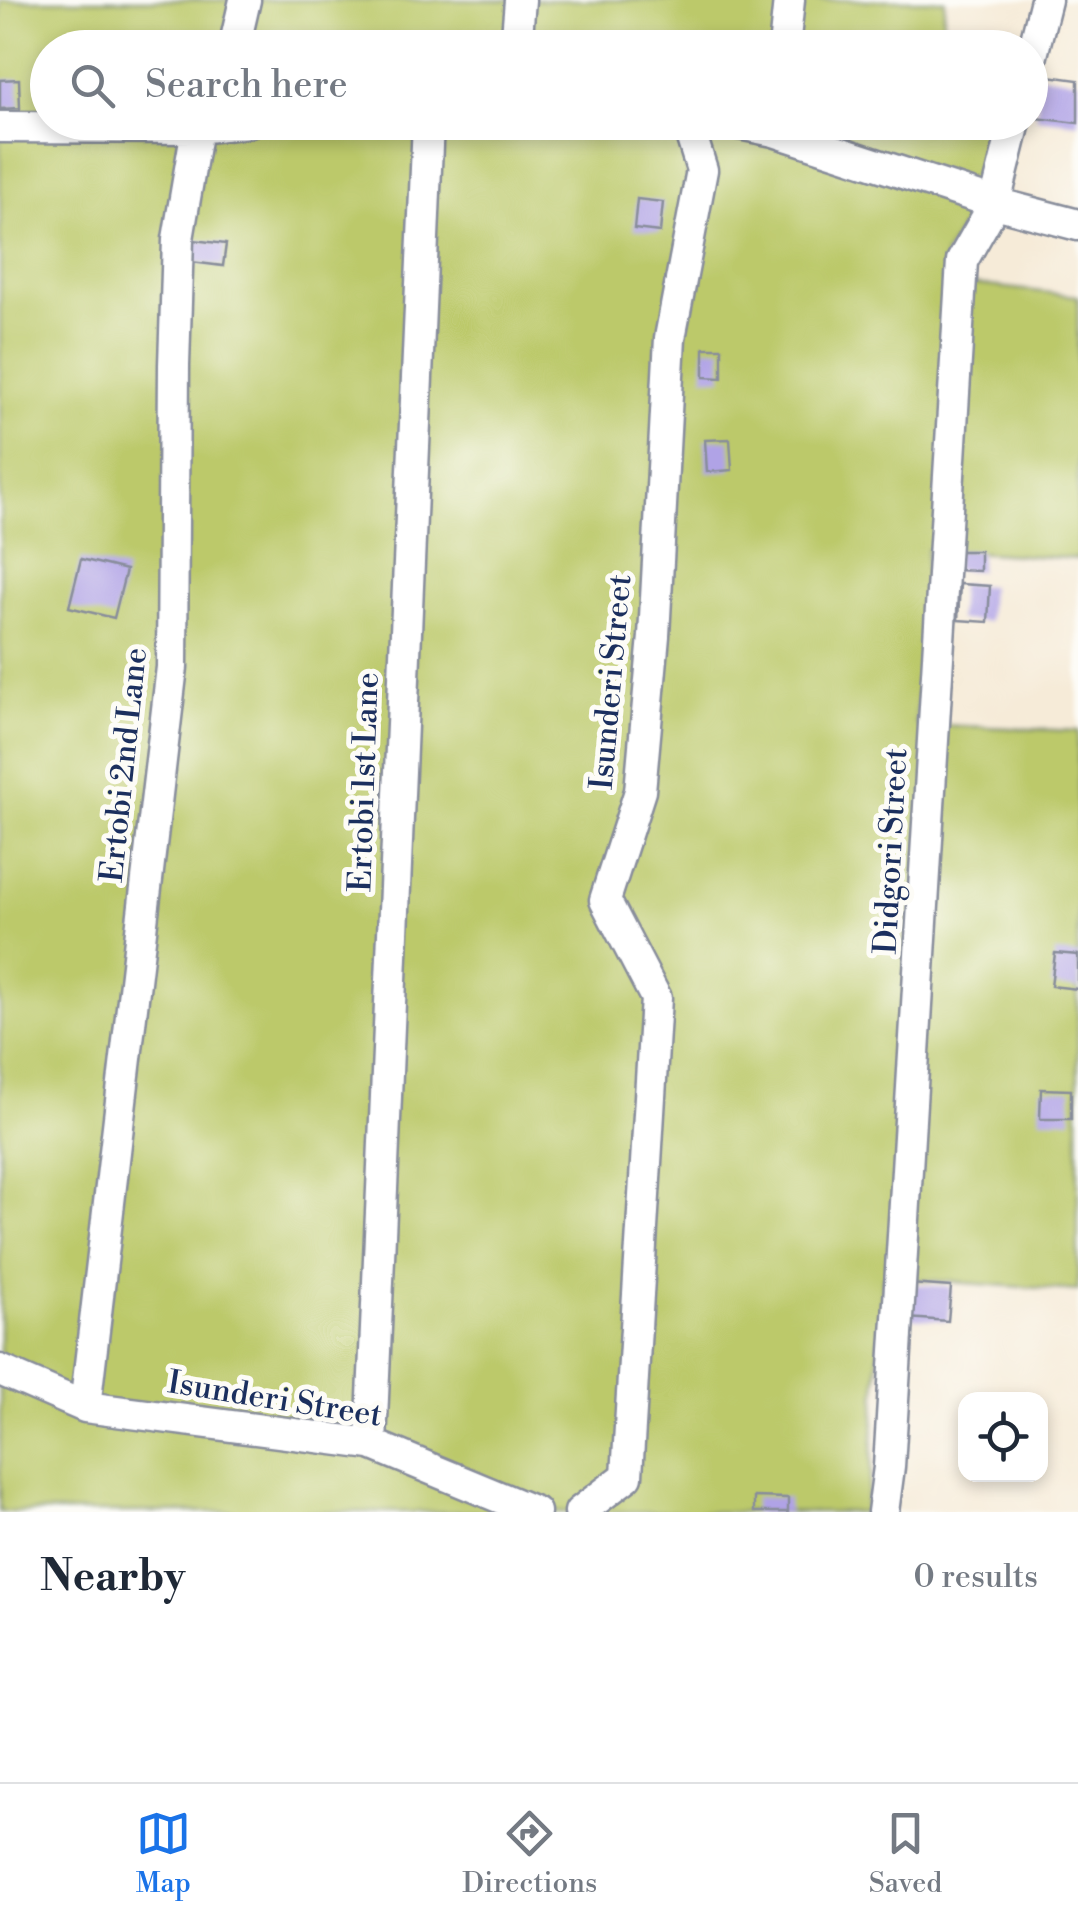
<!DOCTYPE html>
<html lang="en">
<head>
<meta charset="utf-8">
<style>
	:root { --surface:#fff; --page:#f6f6f7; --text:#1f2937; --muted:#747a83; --line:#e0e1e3; --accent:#1a73e8 }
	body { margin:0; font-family:"Libre Bodoni",serif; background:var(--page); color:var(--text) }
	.controls { position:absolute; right:30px; bottom:30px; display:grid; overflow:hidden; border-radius:20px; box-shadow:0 5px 15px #0003 }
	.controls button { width:90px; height:90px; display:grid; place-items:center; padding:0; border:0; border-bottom:2px solid var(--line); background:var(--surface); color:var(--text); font:50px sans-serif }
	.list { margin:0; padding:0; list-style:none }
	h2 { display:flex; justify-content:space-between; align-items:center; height:130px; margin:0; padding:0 40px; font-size:42px }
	h2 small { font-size:32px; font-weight:400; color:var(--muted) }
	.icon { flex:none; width:55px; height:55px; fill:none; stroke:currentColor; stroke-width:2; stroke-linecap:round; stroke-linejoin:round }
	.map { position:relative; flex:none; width:1078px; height:1512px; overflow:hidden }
	.search { position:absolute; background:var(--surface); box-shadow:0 5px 15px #0003; left:30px; right:30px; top:30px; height:110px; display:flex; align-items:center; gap:25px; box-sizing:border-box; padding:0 35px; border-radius:55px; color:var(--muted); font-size:38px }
	.sheet { height:270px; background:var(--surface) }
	nav { display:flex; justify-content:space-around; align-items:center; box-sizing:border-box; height:140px; border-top:2px solid var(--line); background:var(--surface); font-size:28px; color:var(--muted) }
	nav a { display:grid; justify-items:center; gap:5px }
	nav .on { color:var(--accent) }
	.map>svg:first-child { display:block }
</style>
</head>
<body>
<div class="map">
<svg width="1078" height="1512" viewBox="0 0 1078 1512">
	<rect width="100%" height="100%" fill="#fdfcf7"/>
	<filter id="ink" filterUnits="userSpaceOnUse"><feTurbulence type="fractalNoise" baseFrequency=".01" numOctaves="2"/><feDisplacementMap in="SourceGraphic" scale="20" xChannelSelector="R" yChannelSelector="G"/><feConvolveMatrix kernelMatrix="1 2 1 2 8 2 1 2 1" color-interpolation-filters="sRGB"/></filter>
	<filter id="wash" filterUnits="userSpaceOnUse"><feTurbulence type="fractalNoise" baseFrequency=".0048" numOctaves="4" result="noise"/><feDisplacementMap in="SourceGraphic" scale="40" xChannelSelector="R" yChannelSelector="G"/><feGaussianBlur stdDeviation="2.25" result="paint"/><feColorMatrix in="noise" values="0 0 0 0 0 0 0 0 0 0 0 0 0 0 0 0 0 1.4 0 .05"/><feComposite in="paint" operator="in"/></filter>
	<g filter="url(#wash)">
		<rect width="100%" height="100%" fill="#f6ebd8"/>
		<!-- green -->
		<path fill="#bcc96b" stroke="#6c7c64" stroke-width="2.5" d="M 0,0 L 945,0 L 943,25 L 1003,46 L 48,48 L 48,122 L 987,123 L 969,215 L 945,255 L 944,281 L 1078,296 L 1078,559 L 927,549 L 916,724 L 1078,731 L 1078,1291 L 883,1277 L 871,1472 L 864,1512 L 0,1512 Z"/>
		<g id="blocks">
			<!-- building -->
			<path fill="#b0a3e6" d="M 1041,75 L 1078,80 L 1078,123 L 1036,118 Z
				M 19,79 L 20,108 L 0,109 L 0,80 Z
				M 637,199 L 663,202 L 660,232 L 634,229 Z
				M 186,239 L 226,244 L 223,266 L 183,261 Z
				M 704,348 L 722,348 L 722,378 L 704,377 Z
				M 730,439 L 732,470 L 707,472 L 705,440 Z
				M 955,551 L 980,551 L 980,571 L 955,570 Z
				M 81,559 L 126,570 L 114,618 L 69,607 Z
				M 960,584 L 990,586 L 988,622 L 958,620 Z
				M 1055,953 L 1078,955 L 1078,989 L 1051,986 Z
				M 1041,1089 L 1071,1090 L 1071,1119 L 1040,1119 Z
				M 910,1284 L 951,1287 L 948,1321 L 908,1318 Z
				M 754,1497 L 788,1498 L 788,1512 L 754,1512 Z"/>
		</g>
	</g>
	<g filter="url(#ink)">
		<use href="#blocks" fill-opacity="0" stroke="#888d9b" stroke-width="2.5"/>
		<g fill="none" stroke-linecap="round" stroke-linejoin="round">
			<defs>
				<path id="minor" d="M 234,48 L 245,0
					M 516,48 L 520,0
					M 784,48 L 789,0
					M 1030,63 L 1046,0
					M 730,122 L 774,131 L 995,203 L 1078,225
					M 0,127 L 197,128 L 250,122
					M 0,1370 L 85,1407 L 371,1444 L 535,1512
					M 85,1407 L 172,667 L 174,365 L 178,239 L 197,128
					M 371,1444 L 428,122
					M 580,1512 L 627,1476 L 656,998 L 605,900 L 640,791 L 654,636 L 670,338 L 702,170 L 687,122
					M 883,1512 L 889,1467 L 962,261 L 995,203 L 1015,122"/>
			</defs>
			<!-- minor casing -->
			<use href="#minor" stroke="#888d9b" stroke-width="35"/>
			<!-- minor -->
			<use href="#minor" stroke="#fff" stroke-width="30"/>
		</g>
	</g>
	<g text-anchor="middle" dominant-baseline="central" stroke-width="10" stroke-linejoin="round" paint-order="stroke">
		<!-- street labels -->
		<g font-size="32" fill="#1b2f5e" stroke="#fdfcf7">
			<text transform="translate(611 682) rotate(-85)">Isunderi Street</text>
			<text transform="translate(124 765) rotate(-84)">Ertobi 2nd Lane</text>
			<text transform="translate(364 782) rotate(-88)">Ertobi 1st Lane</text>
			<text transform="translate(891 851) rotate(-87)">Didgori Street</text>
			<text transform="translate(275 1399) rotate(9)">Isunderi Street</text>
		</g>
	</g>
</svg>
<div class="controls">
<button><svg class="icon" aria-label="locate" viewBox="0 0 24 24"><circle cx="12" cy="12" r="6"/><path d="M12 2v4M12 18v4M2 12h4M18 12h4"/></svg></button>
</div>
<div class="search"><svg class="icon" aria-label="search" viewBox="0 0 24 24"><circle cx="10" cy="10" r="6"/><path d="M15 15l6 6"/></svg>Search here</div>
</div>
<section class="sheet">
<h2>Nearby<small>0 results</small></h2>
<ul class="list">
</ul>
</section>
<nav>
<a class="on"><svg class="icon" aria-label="map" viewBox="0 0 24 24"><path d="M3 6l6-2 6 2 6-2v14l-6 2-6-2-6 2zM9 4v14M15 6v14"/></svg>Map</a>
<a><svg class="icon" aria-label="directions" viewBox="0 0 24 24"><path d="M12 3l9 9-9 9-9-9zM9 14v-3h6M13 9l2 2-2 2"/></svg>Directions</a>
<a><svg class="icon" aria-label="saved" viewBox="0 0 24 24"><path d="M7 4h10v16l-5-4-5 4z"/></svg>Saved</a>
</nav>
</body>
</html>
